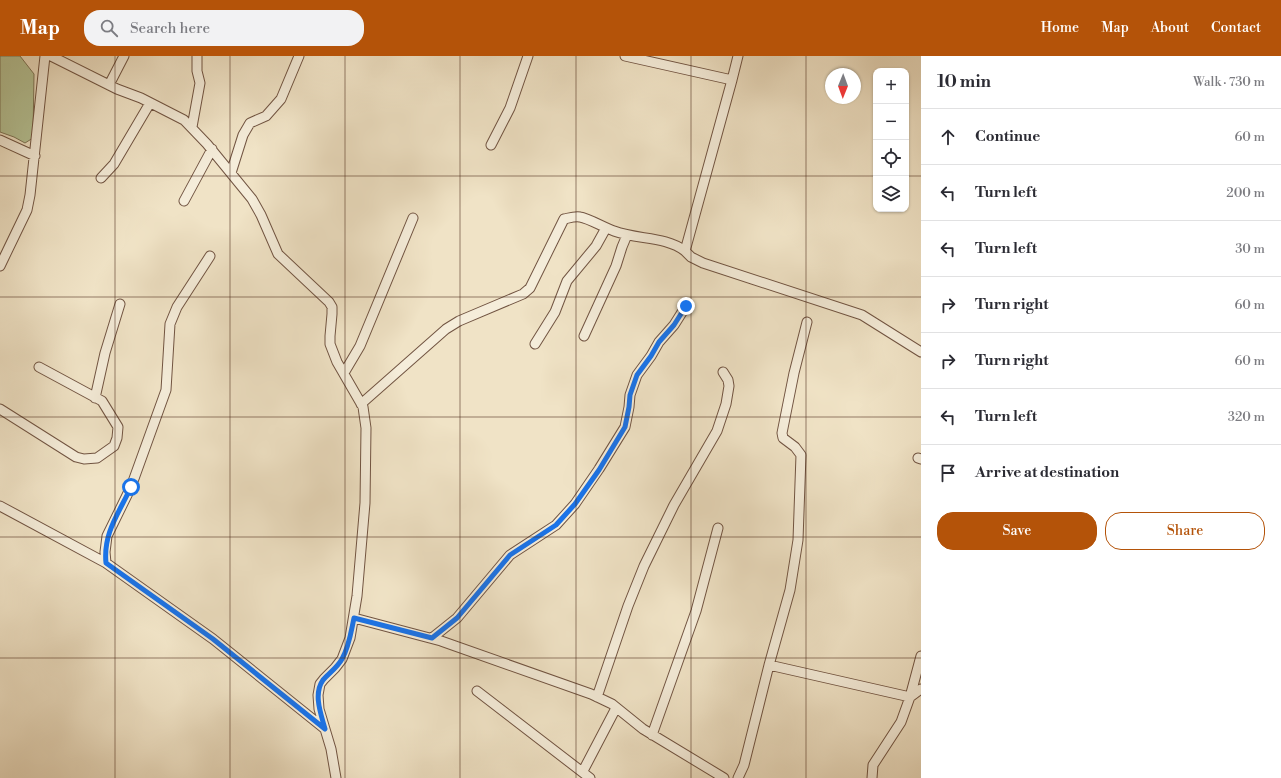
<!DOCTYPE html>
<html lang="en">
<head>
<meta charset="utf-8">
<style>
	:root { --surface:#fff; --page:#f2f2f3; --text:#2b2b33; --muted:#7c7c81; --line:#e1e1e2; --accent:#b45309 }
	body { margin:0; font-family:"Libre Bodoni",serif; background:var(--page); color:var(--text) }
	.controls { position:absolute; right:12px; top:12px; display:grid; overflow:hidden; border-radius:8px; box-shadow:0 1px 3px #0004 }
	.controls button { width:36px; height:36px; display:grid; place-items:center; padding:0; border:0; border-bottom:1px solid var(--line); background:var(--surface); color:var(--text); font:20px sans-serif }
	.compass { position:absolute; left:825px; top:12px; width:36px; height:36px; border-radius:50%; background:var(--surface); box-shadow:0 1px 3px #0004; rotate:181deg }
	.stop { position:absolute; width:12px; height:12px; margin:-9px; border:3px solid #1a73e8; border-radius:50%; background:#fff }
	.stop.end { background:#1a73e8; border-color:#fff; box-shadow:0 1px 4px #0008 }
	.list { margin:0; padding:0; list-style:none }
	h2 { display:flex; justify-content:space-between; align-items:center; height:52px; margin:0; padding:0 16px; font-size:17px }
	h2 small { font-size:13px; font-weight:400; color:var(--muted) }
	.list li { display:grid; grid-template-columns:26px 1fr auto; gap:12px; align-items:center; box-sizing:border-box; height:56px; padding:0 16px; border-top:1px solid var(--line) }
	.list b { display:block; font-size:15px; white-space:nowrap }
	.list em { font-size:13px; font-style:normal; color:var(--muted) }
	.actions { display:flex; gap:8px; padding:12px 16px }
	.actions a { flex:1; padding:9px 0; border:1px solid var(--accent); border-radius:16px; text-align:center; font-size:14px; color:var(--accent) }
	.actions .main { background:var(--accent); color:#fff }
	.icon { flex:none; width:22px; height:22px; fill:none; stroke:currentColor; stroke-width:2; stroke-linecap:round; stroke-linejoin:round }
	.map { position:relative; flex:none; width:921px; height:722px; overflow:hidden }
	header { display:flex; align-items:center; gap:24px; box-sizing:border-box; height:56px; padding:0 20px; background:var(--accent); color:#fff }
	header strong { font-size:19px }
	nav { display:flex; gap:22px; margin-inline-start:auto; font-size:14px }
	.search { width:280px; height:36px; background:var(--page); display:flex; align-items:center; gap:10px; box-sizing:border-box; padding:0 14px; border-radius:16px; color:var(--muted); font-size:15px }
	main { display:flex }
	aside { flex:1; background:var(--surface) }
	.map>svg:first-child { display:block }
</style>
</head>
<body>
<header>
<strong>Map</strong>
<div class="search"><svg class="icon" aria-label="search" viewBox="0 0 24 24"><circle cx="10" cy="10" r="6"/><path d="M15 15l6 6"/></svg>Search here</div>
<nav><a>Home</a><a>Map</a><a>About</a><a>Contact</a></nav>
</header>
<main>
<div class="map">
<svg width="921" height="722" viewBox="0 0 921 722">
	<rect width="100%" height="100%" fill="#f0e3c6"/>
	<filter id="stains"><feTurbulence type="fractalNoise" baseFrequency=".005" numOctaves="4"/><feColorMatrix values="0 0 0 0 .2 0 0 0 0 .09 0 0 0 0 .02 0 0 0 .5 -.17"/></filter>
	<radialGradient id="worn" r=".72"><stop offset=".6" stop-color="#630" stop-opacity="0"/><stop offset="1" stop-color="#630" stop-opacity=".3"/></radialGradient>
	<!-- green -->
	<path fill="#b6c497" stroke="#7e7456" d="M 0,0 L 20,0 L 34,18 L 33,82 L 25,87 L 14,81 L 0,76 Z"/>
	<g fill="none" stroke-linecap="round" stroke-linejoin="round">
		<defs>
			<path id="street" d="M 51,0 L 117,33 L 141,42 L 184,64 L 207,88 L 252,143 L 261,159 L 278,198 L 329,246 L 332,251 L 332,258 L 330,280 L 330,288 L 337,306 L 363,351 L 366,372 L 365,447 L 357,540 L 350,582 L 342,603 L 335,612 L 324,623 L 320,628 L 318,639 L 319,653 L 331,693 L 336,722
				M 625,0 L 732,24 L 685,195 L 691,201 L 703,207 L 862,259 L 921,296
				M 732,24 L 738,0
				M 109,29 L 124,0
				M 192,71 L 200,27 L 197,15 L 197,0
				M 0,84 L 35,100
				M 491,89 L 510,52 L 528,0
				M 231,117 L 243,79 L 250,67 L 266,60 L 281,43 L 299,0
				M 101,122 L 114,108 L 150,47
				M 184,145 L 212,93
				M 0,210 L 27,154 L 30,139 L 45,0
				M 584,280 L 616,210 L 622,191 L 627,179
				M 535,288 L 555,256 L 567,225 L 596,190 L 606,172
				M 344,317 L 360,290 L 413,162
				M 95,342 L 105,297 L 120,248
				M 361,348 L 446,273 L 459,265 L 523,238 L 530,232 L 564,163 C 569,162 575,160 580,161 C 588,162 605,172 614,175 C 638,184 665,180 685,195
				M 0,353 L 76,401 L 84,403 L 97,402 L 114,390 L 117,382 L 118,371 L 102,345 L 39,311
				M 918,402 L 921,403
				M 0,450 L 106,507 L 213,583 L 325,673
				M 106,507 L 105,496 L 107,480 L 131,431 L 166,334 L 170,268 L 177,251 L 210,200
				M 354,562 L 441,585 L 591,638 L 612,648 L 643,673 L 724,722
				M 432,582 L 457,562 L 510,499 L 556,469 L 575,448 L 599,413 L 625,371 L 629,351 L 630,339 L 637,319 L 651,300 L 659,286 L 674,269 L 686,250
				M 769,609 L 910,641 L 921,633
				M 477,635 L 590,722
				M 597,641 L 628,550 L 644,510 L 674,449 L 717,375 L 726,348 L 729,330 L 728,324 L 723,316
				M 652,679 L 696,555 L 718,472
				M 583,715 L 616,652
				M 738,722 L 744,709 L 769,609 L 790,534 L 798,484 L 801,399 L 795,391 L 783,382 L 782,377 L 794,317 L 807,266
				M 872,722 L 873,709 L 901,666 L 910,641 L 921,600"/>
		</defs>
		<!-- street casing -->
		<use href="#street" stroke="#715442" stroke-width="11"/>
		<!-- street -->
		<use href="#street" stroke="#f5edda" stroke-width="9"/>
	</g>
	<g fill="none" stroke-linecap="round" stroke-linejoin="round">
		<!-- route -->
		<path stroke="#1a73e8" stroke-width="5" d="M 131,431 C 119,457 103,477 106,507 L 213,583 L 325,673 C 321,658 313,638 323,624 C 329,617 337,612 342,603 C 349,591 351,576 354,562 L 432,582 L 457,562 L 510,499 L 556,469 L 575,448 L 599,414 L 625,371 L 629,351 L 630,339 L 637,319 L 651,300 L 659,286 L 674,269 L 686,250"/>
	</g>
	<!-- grid -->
	<path fill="none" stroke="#472516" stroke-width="1" stroke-opacity="0.55" d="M 115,0 L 115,722M 230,0 L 230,722M 345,0 L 345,722M 460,0 L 460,722M 576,0 L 576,722M 691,0 L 691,722M 806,0 L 806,722M 0,120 L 876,120M 906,120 L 921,120M 0,241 L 921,241M 0,361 L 921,361M 0,481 L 921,481M 0,602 L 921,602"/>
	<rect width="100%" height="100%" filter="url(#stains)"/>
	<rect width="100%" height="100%" fill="url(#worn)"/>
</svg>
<div class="controls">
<button>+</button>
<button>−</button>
<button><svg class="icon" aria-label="locate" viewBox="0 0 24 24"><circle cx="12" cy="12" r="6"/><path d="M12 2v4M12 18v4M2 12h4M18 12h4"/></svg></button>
<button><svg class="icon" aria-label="layers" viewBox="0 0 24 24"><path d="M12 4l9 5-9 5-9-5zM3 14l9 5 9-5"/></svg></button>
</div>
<svg class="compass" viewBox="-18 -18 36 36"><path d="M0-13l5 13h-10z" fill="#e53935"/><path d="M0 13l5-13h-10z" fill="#7c7c81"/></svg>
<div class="stop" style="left:131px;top:431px"></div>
<div class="stop end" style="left:686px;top:250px"></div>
</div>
<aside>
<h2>10 min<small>Walk · 730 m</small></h2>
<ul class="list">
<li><svg class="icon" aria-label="ahead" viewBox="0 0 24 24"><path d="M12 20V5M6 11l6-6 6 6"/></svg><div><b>Continue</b></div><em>60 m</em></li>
<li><svg class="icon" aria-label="left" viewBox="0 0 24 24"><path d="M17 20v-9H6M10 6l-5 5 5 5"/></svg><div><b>Turn left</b></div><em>200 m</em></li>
<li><svg class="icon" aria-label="left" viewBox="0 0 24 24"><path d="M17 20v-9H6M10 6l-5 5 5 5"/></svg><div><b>Turn left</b></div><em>30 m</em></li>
<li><svg class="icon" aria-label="right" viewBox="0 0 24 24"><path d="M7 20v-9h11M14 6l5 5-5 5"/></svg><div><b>Turn right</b></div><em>60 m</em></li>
<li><svg class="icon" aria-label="right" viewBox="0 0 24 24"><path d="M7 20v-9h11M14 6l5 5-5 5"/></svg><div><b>Turn right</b></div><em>60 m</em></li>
<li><svg class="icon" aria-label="left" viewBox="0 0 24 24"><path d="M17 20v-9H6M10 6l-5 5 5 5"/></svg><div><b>Turn left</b></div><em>320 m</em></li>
<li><svg class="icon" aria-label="arrive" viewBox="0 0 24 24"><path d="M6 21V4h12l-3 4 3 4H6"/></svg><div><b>Arrive at destination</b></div></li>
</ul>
<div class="actions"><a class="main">Save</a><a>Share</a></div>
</aside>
</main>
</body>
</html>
